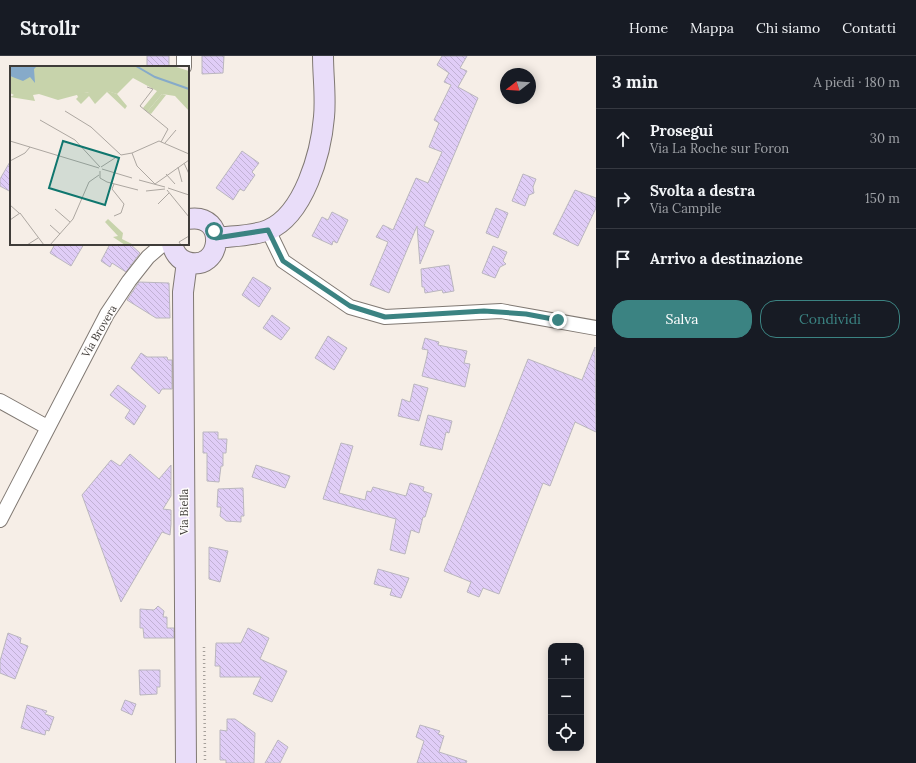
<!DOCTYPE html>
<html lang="it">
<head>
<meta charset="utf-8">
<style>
	:root { --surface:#171b24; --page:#20242c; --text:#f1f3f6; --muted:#9ea1a6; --line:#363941; --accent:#3b8382 }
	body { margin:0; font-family:Lora,serif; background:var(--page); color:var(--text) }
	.controls { position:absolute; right:12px; bottom:12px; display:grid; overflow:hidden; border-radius:8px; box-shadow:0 2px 10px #0003 }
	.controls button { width:36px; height:36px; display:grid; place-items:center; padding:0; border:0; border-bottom:1px solid var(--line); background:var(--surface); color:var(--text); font:20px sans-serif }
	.compass { position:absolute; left:500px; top:12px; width:36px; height:36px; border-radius:50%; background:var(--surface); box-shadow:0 2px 10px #0003; rotate:253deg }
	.stop { position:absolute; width:12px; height:12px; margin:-9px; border:3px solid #3b8382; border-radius:50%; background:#fff }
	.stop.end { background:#3b8382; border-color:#fff; box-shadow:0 1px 4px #0008 }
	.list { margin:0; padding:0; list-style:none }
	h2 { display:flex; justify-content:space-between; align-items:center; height:52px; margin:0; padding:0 16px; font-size:17px }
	h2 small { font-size:13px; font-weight:400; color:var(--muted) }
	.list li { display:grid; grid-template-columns:26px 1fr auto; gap:12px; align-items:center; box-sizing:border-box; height:60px; padding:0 16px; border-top:1px solid var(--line) }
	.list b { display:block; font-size:15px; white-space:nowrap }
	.list p { margin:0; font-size:13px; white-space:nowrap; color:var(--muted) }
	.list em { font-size:13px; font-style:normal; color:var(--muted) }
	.actions { display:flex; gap:8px; padding:12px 16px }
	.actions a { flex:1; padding:9px 0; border:1px solid var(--accent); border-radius:16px; text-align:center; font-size:14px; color:var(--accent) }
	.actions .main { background:var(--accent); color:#fff }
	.icon { flex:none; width:22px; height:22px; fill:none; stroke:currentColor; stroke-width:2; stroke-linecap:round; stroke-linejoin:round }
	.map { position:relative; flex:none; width:596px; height:707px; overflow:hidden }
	header { display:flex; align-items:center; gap:24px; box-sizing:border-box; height:56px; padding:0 20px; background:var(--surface); border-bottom:1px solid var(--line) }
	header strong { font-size:19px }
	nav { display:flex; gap:22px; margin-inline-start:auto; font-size:14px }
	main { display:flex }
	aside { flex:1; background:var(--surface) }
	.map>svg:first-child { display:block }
</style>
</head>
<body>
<header>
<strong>Strollr</strong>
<nav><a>Home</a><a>Mappa</a><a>Chi siamo</a><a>Contatti</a></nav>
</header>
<main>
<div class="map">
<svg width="596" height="707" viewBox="0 0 596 707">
	<defs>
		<pattern id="building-back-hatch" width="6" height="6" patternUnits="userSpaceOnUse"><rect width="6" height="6" fill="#e0cdf7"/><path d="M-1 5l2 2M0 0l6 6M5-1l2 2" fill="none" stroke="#c1b1d4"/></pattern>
	</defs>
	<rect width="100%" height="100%" fill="#f6eee7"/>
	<!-- building -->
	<path fill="url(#building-back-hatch)" stroke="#bab6be" d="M 147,0 L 169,0 L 169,11 L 147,11 Z
		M 202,0 L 224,0 L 223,17 L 202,18 Z
		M 442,0 L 467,0 L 460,12 L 467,15 L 458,31 L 478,42 L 424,170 L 434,175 L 420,208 L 417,170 L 389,237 L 370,229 L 388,186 L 376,181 L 383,169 L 393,174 L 416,122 L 428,127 L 442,96 L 429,91 L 439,67 L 434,64 L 451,29 L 444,26 L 449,17 L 437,9 Z
		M 242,95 L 259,107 L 252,116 L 255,119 L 244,135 L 240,133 L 233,144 L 216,132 Z
		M 11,104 L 11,136 L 0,130 L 0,123 Z
		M 523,118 L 536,123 L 533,131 L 534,137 L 529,139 L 525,150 L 512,145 Z
		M 575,134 L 596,142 L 596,152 L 578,190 L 553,178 Z
		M 496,152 L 508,157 L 498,182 L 486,177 Z
		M 332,156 L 348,164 L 337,187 L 333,185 L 332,189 L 312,180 L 322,161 L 328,164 Z
		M 55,188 L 84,188 L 71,210 L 50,197 Z
		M 110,188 L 130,188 L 140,197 L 126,216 L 112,207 L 110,211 L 101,205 Z
		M 493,190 L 507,196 L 503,205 L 506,208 L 500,211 L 495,222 L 482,217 Z
		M 449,209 L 454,235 L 443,237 L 442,234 L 425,237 L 424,231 L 422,231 L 421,213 Z
		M 253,221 L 271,232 L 259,251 L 242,239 Z
		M 139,226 L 169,227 L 170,262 L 156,262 L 127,244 Z
		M 272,259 L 290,272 L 281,284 L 263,272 Z
		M 328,280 L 347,292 L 334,314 L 315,302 Z
		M 425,282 L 439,286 L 438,289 L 467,295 L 464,307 L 470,308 L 465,331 L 422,320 L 427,300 L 428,294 L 422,293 Z
		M 595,291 L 596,376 L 575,366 L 550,430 L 543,427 L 499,538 L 483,532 L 479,541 L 467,536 L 471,526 L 444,515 L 528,303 L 582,324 Z
		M 141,297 L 147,301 L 167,301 L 168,304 L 172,304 L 172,333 L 162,333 L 159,338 L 131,312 Z
		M 414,328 L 428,332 L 419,365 L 398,360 L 402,343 L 410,346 Z
		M 118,329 L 146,350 L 134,369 L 125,362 L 130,354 L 110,339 Z
		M 428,359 L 452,365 L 449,377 L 446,376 L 442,394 L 420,389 Z
		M 203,376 L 218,376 L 218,383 L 227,383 L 226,397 L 223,397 L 223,410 L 221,410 L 219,426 L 207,425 L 207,397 L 203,397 Z
		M 341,387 L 353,390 L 339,437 L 365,444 L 367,435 L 371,436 L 373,431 L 406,440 L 410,427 L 424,431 L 423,435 L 432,438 L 425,461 L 423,461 L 419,477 L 411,474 L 405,498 L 390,494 L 396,463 L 323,443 Z
		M 130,398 L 159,423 L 171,409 L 171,440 L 163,453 L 171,454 L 171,468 L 170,479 L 162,476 L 121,546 L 82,439 L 111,404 L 120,410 Z
		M 256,409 L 290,420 L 285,432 L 252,421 Z
		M 243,432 L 244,460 L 241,460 L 241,466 L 226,465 L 220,460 L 221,451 L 217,451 L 218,433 Z
		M 209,491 L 228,495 L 220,526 L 209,523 Z
		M 378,513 L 409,522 L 401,542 L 390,539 L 392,533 L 374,528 Z
		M 158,550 L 164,555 L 163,561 L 167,561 L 167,572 L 174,572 L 174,582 L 144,582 L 143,572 L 140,572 L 140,553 L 154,554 Z
		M 248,572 L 269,582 L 260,603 L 287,615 L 272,646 L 253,638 L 261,621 L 220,621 L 220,610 L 215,610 L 216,587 L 241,587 Z
		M 8,577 L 21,582 L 20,587 L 28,590 L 15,623 L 0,617 L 0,605 Z
		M 139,614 L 160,614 L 160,631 L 157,631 L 157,638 L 140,639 Z
		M 125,644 L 136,648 L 132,659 L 121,654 Z
		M 27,649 L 47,655 L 45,658 L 54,661 L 49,675 L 46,674 L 45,679 L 21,672 Z
		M 227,663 L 235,663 L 255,677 L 254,707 L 226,707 L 226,704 L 220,704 L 220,674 L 227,675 Z
		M 420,669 L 440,675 L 438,678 L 444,680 L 439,696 L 467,705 L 466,707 L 417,707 L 424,685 L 416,681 Z
		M 278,684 L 288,691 L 280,707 L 265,707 Z"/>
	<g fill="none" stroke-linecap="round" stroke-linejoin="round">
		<defs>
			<path id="street" d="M 184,11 L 184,0
				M 268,174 L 283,205 L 350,251 L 385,261 L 501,255 L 596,272
				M 0,345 L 47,371
				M 0,464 L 107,258 L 129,225 L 148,201 L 163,188"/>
			<path id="secondary" d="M 217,182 C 231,180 254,180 268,174 C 304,159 321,97 324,61 C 326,41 323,20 323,0
				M 172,188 C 174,196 179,204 187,206 C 222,217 229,156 188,163
				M 186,707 L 183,236 L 187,206"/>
		</defs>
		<!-- street casing -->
		<use href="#street" stroke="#807973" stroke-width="16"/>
		<!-- secondary casing -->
		<use href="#secondary" stroke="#807973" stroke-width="22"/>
		<!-- path -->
		<path stroke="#a6a09b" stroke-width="2.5" stroke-dasharray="1 3" stroke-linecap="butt" d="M 204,591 L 205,707"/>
		<!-- street -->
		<use href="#street" stroke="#fff" stroke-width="14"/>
		<!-- secondary -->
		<use href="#secondary" stroke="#e9ddf9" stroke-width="20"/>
	</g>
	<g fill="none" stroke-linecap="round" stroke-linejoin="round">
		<!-- route -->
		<path stroke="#3b8382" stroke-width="5" d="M 214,175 L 216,182 L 268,174 L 283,205 L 350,250 L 385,261 L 484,255 L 526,258 L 558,264"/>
	</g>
	<g text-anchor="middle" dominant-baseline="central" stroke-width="3" stroke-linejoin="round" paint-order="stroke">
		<!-- street labels -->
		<g font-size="11" fill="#3f3c39" stroke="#fefcfb">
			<text transform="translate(99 275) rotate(-60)">Via Brovera</text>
			<text transform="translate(184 456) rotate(-90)">Via Biella</text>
		</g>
	</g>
	<!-- overview -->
	<g transform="translate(10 10)">
		<rect width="179" height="179" fill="#f6eee7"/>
		<path d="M 98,25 L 107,28 L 117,40 L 115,43 L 97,26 L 85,38 L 79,30 L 71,38 L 66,33 L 68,31 L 66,27 ZM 152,28 L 156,29 L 141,48 L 137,46 Z" fill="#c7d3ab"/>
		<path d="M 27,0 L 163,0 L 179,5 L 179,45 L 165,30 L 152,28 L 137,46 L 133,42 L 147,25 L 123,12 L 107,28 L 97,25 L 86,33 L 78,26 L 48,34 L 29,28 L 23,29 L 25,35 L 0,31 L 4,29 L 0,27 L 0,10 L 9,12 ZM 98,153 L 113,167 L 112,173 L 124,179 L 115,179 L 103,171 L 108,170 L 95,156 Z" fill="#c7d3ab"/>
		<path d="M 0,0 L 27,0 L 24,3 L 25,17 L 20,11 L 13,15 L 0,10 Z" fill="#86aac9"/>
		<path fill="none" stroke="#86aac9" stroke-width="2" d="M 126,0 L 145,11 L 179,23"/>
		<path fill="none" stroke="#ada7a1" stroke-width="1" d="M 137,21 L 143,23 L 130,40 L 158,63 L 151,76M 55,45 L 81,61 L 111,89 L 122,87 L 127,100 L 145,118M 30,54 L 65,74 L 90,101M 0,75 L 89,102M 155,77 L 166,64M 122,87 L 149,75 L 179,88M 0,95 L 15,87 L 20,81M 174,97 L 179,108M 91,101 L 105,92M 168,101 L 172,116M 92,103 L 122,112M 90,105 L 90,112 L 97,116 L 128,124M 156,108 L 165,118M 129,114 L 155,121M 104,118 L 102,123 L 114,138 L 111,147 L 104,150M 145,118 L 179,94M 158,122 L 179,129M 157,124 L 179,151M 136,125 L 155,123M 148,138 L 159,127M 0,139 L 9,147M 45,143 L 60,156M 0,154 L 10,147 L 34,179M 40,159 L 50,168M 17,179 L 28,172M 40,179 L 63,153 L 79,116 L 89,109M 171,179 L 169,176 L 179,170"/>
		<path fill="#0f766e" fill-opacity="0.15" stroke="#0f766e" stroke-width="2" d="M 53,75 L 109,92 L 95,139 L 39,122 Z"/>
		<rect width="179" height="179" fill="none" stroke="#3f3c39" stroke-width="2"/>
	</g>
</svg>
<div class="controls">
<button>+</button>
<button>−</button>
<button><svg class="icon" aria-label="locate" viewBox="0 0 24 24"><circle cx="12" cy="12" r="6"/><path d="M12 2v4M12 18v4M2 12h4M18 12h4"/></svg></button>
</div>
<svg class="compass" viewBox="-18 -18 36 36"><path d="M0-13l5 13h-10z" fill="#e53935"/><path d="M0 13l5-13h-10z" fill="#9ea1a6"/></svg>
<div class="stop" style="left:214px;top:175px"></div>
<div class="stop end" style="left:558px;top:264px"></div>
</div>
<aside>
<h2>3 min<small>A piedi · 180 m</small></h2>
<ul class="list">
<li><svg class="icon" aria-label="ahead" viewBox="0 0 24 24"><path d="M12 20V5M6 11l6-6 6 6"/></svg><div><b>Prosegui</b><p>Via La Roche sur Foron</p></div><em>30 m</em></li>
<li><svg class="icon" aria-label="right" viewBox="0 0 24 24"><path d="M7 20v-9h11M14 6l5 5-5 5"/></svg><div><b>Svolta a destra</b><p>Via Campile</p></div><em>150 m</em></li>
<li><svg class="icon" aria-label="arrive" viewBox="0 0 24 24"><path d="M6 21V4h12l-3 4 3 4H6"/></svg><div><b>Arrivo a destinazione</b></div></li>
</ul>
<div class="actions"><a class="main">Salva</a><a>Condividi</a></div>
</aside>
</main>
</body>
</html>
